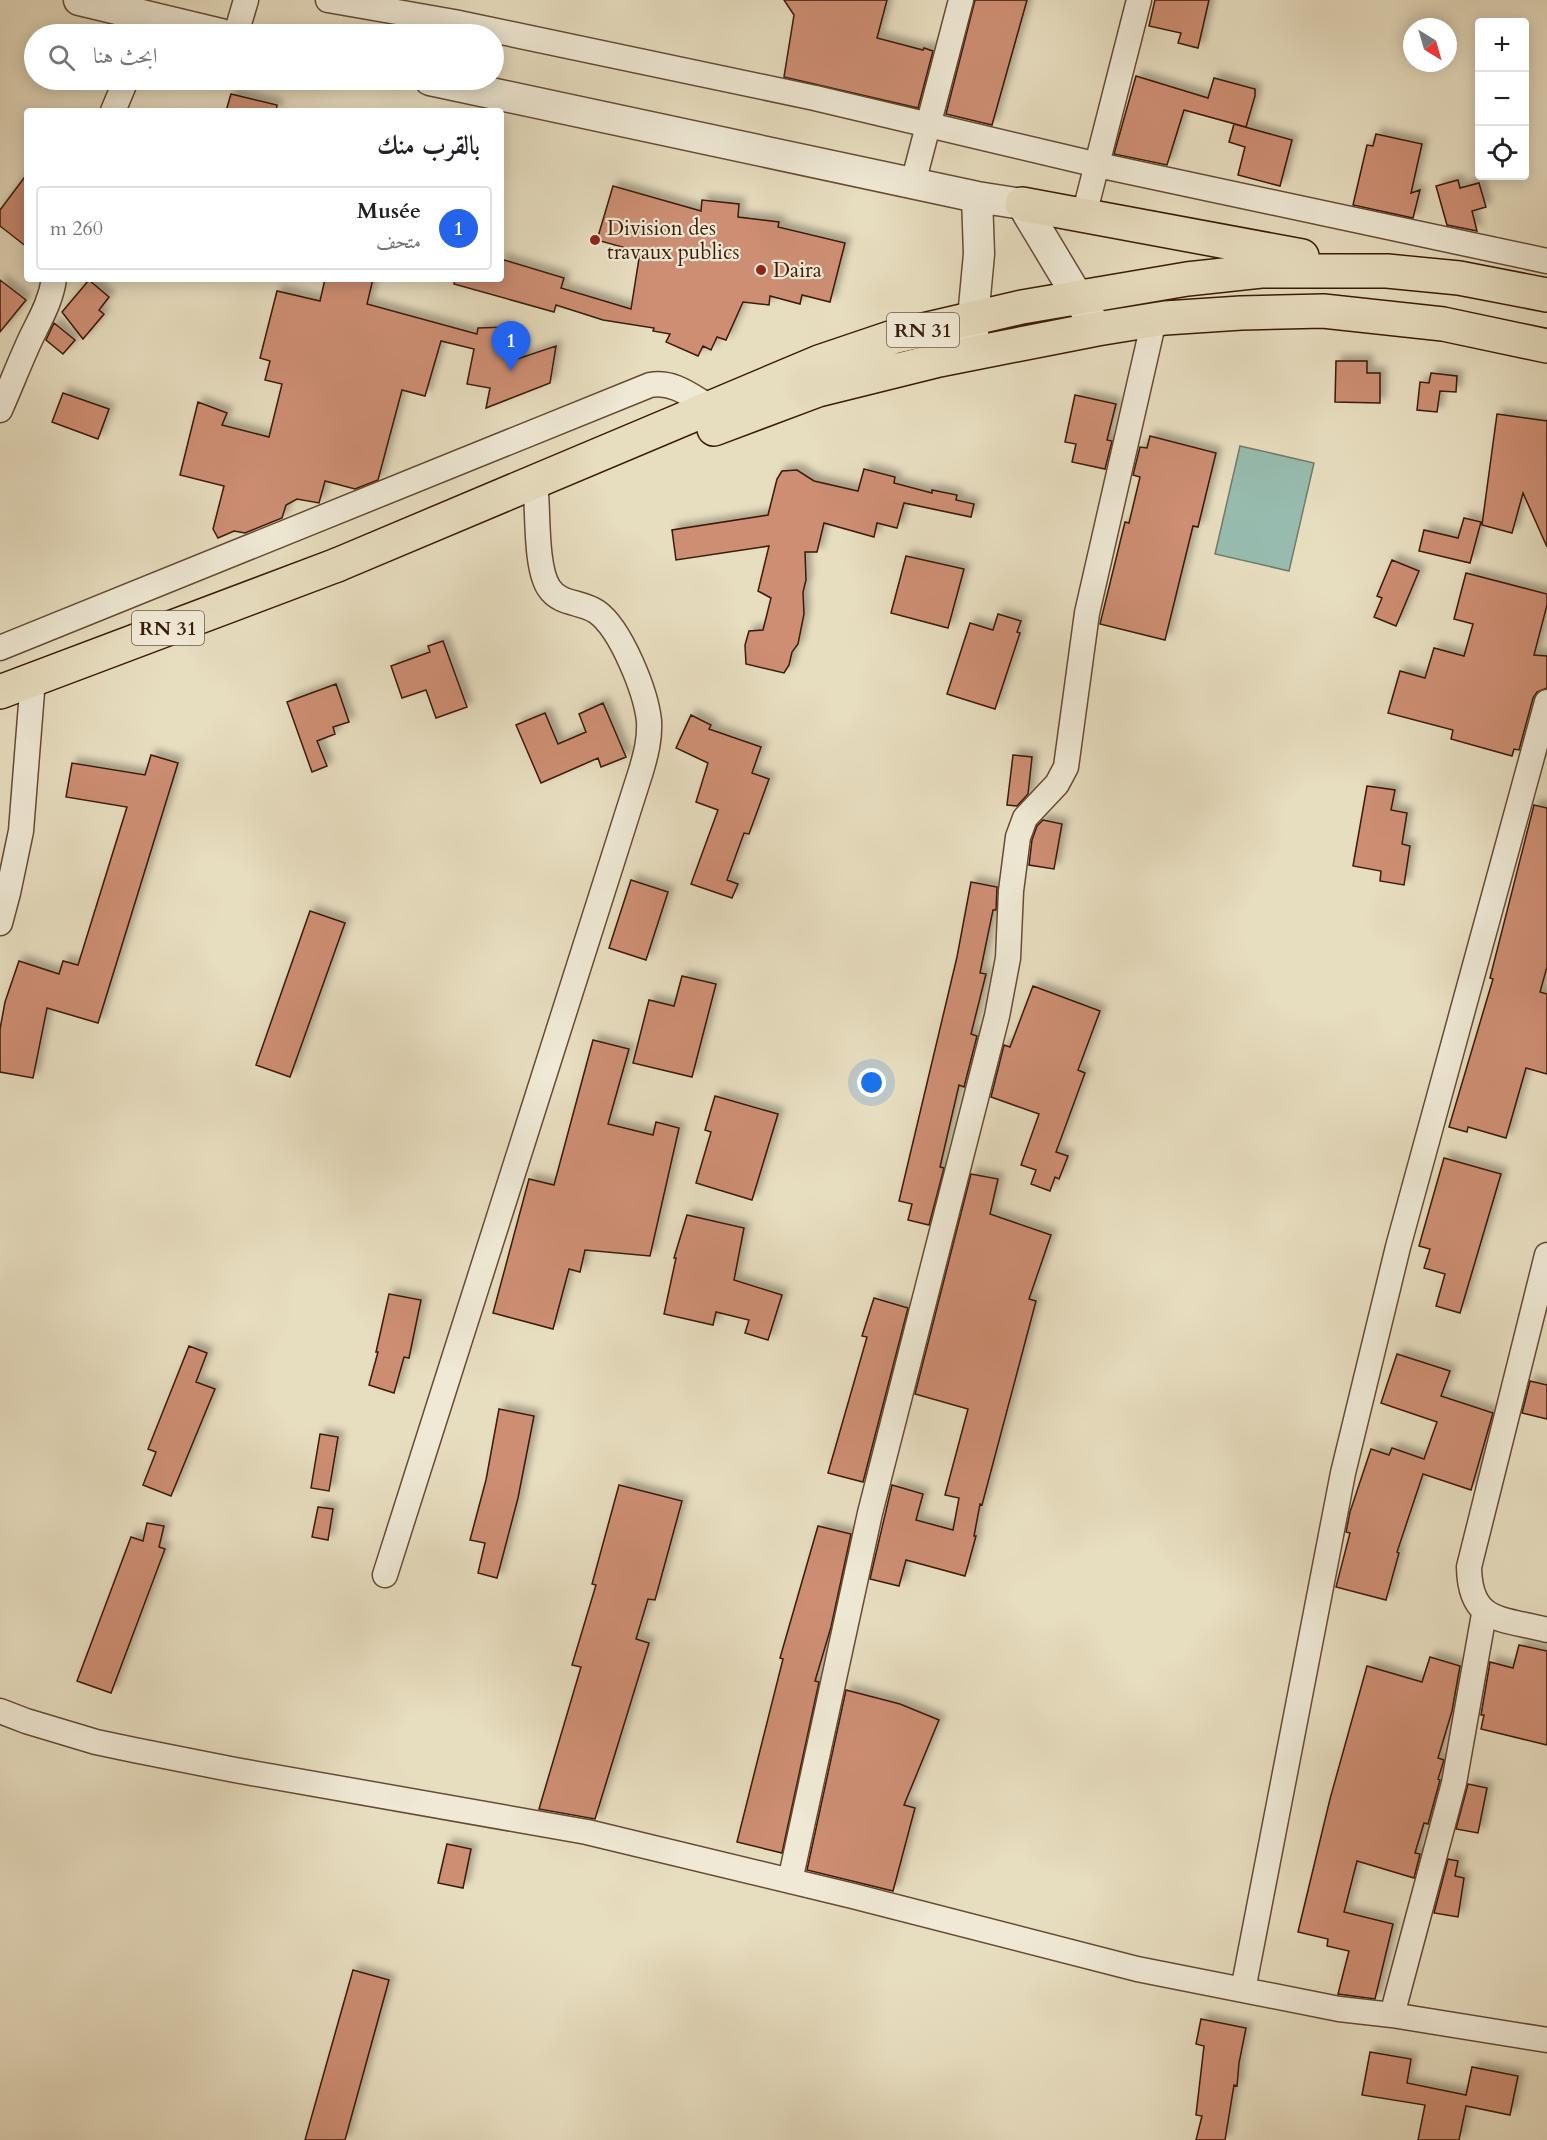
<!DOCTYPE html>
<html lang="ar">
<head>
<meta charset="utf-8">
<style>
	:root { --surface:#fff; --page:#f2f2f2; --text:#202124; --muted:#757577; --line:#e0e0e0; --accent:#2563eb }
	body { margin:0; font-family:Cardo,Amiri,serif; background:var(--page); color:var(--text); direction:rtl }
	.controls { position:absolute; right:18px; top:18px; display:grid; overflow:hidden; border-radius:6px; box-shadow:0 3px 15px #0003 }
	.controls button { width:54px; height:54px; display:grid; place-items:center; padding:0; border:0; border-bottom:2px solid var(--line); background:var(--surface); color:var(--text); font:30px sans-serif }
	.compass { position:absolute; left:1403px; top:18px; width:54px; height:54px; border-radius:50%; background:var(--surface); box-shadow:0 3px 15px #0003; rotate:143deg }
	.you { position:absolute; left:872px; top:1083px; width:21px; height:21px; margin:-15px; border:4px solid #fff; border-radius:50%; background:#1a73e8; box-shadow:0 0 0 9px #1a73e833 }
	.badge { display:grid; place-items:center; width:39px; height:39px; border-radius:50%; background:var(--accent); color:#fff; font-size:20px; font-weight:700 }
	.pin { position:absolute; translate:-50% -50px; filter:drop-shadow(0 2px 3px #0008) }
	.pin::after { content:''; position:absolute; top:32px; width:21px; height:18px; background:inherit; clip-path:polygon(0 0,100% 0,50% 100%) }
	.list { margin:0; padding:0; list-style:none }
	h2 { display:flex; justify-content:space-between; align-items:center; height:78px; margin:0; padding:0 24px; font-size:26px }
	h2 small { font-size:20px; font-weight:400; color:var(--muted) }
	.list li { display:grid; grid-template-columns:39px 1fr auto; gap:18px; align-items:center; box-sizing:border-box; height:84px; margin:0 12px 12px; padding:0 12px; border:2px solid var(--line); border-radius:6px }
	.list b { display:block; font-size:22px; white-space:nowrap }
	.list p { margin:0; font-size:20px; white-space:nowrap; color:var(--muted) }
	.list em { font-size:20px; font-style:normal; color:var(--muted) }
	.icon { flex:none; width:33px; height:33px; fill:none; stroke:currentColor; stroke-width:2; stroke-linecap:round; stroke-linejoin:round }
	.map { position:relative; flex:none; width:1547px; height:2140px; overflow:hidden; direction:ltr }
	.search { position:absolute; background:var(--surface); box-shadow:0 3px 15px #0003; left:24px; top:24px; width:480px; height:66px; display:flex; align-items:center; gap:15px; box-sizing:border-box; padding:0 21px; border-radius:33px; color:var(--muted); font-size:22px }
	.panel { position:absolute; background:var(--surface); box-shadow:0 3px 15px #0003; left:24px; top:108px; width:480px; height:174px; border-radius:6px; direction:rtl }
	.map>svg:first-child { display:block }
</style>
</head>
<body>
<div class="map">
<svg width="1547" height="2140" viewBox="0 0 1547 2140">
	<defs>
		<filter id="shadow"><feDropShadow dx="5.5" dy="-5.5" stdDeviation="3" flood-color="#0004"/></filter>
	</defs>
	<rect width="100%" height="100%" fill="#e7ddbf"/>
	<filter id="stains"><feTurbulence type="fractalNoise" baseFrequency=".00333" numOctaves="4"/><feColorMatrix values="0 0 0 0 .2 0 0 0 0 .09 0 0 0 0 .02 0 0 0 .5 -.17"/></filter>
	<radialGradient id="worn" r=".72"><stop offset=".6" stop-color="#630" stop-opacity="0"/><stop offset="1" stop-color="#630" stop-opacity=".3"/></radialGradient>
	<!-- water -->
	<path fill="#97bcaf" stroke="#727b6c" stroke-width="1.5" d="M 1240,446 L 1314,463 L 1289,571 L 1215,554 Z"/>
	<!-- building -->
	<path fill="#cd8e73" stroke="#3b1a07" stroke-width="1.5" filter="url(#shadow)" d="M 784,0 L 887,0 L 877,38 L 923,50 L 924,48 L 933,51 L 918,108 L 784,77 L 794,15 Z
		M 975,0 L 1027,0 L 992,125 L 946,114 Z
		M 1155,0 L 1209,0 L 1198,48 L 1178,43 L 1181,33 L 1149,26 Z
		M 1136,76 L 1208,98 L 1214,78 L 1255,89 L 1255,96 L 1246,127 L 1184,110 L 1167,165 L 1114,154 Z
		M 231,94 L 277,105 L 276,111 L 226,111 Z
		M 1234,124 L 1292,140 L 1280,186 L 1238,175 L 1245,147 L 1229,142 Z
		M 1376,134 L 1422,144 L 1411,193 L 1420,190 L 1413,218 L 1353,205 L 1367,145 L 1373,146 Z
		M 27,174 L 27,247 L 0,226 L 0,210 Z
		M 1458,180 L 1460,188 L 1479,183 L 1486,207 L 1472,211 L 1477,231 L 1447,225 L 1436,186 Z
		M 613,186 L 701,211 L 702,200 L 739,204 L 738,217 L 779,222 L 778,227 L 845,243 L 830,302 L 802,295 L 800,304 L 770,296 L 769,305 L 743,302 L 726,340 L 717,337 L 711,350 L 703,346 L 698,356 L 666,342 L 670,334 L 653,331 L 654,328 L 603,320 L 556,305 L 554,312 L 454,284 L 455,279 L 501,279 L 501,259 L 564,278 L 561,288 L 631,309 L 640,252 L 597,240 Z
		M 325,279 L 373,279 L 367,304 L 477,334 L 478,328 L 507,327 L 517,359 L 556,346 L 550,383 L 486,408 L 490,388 L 467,384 L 474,349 L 441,341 L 425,396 L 402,390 L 378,480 L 355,489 L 325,481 L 319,503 L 297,499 L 286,505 L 282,518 L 245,533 L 234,531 L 218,538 L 213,529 L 224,486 L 180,475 L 198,402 L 227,413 L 222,425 L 269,437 L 282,384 L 265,380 L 270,361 L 260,358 L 277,291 L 320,301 Z
		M 0,280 L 26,300 L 0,332 Z
		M 89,280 L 109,297 L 99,310 L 104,314 L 83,339 L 62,312 Z
		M 54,323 L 75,340 L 63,354 L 46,340 Z
		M 1336,361 L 1367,361 L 1367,373 L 1380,373 L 1380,403 L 1335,402 Z
		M 1431,373 L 1457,376 L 1456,392 L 1440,391 L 1437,412 L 1417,410 L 1420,382 L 1429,383 Z
		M 63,393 L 109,409 L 98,439 L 52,422 Z
		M 1075,395 L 1116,404 L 1107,440 L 1112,441 L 1105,469 L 1072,462 L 1076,444 L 1065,442 Z
		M 1497,414 L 1547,421 L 1547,547 L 1523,493 L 1512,533 L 1482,525 Z
		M 1150,436 L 1216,453 L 1198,527 L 1193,526 L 1165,640 L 1100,624 L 1125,522 L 1129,523 L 1140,477 L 1133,475 L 1140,447 L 1147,448 Z
		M 864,469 L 895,477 L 894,483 L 932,493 L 932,490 L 957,495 L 956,500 L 974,504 L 971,517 L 904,503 L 897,528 L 877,523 L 874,537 L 824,523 L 817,552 L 805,552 L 806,580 L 803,592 L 804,614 L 798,644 L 792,652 L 789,665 L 784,673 L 746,664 L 745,645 L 749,631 L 763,630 L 771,598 L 758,591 L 769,546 L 676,560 L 672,530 L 768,515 L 777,479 L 782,471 L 797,470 L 814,481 L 858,491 Z
		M 1464,518 L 1481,522 L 1470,563 L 1419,551 L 1424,530 L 1458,538 Z
		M 906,556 L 964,569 L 948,628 L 891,613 Z
		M 1392,560 L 1419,571 L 1396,626 L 1374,617 L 1382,598 L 1377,596 Z
		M 1466,573 L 1547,594 L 1547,605 L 1534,655 L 1547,656 L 1547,688 L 1537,692 L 1533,698 L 1519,750 L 1514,749 L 1512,756 L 1451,739 L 1453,730 L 1388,713 L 1400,671 L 1425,678 L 1434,648 L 1464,656 L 1473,624 L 1454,619 Z
		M 998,614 L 1021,621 L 1017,632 L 1020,633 L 995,709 L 947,694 L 970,623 L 993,630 Z
		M 443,641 L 467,707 L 436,718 L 426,690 L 402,698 L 391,666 L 430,652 L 428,646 Z
		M 336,684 L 349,722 L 333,727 L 335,734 L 317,741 L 327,766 L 312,772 L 287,702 Z
		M 603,703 L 626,757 L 601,767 L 598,758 L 541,783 L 516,725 L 545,713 L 558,744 L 586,732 L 579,714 Z
		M 691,715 L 711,725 L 709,729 L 761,747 L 752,773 L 769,779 L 749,834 L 744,833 L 727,880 L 738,884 L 732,898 L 691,884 L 718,810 L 696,802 L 708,763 L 676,748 Z
		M 151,755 L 178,763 L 98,1023 L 47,1008 L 33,1078 L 0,1072 L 0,1029 L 5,1002 L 19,961 L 59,974 L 63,961 L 78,965 L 127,807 L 66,797 L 72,763 L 145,775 Z
		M 1013,755 L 1032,757 L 1028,794 L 1017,806 L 1007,805 Z
		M 1367,786 L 1395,790 L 1391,810 L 1407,813 L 1402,844 L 1410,846 L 1404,885 L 1380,881 L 1381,871 L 1353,866 Z
		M 1534,805 L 1547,808 L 1547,967 L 1540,992 L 1547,994 L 1547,1074 L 1526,1068 L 1506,1138 L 1468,1127 L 1467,1132 L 1449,1127 L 1493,979 L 1490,978 Z
		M 1043,820 L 1062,824 L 1054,869 L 1029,865 L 1032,840 L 1037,826 Z
		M 631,880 L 668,892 L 646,960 L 609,948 Z
		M 971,882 L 997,887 L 996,910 L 993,910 L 980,973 L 986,974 L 971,1034 L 977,1036 L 964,1087 L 959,1085 L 940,1167 L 944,1168 L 929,1225 L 908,1220 L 912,1204 L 899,1201 L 957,957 Z
		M 310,911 L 345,923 L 290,1077 L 256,1065 Z
		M 682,976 L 716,984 L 692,1077 L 633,1063 L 649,1000 L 674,1006 Z
		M 1033,986 L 1100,1011 L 1078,1070 L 1085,1073 L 1056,1152 L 1068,1156 L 1059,1179 L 1055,1177 L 1050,1191 L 1031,1184 L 1036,1170 L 1021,1165 L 1039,1114 L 991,1097 L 1004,1045 L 1010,1047 Z
		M 593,1040 L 629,1049 L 608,1124 L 653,1135 L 656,1122 L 679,1128 L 650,1256 L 585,1250 L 580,1272 L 569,1269 L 553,1329 L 493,1313 L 529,1179 L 554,1185 Z
		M 715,1096 L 778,1114 L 752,1200 L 696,1183 L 711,1132 L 705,1130 Z
		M 1444,1158 L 1501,1174 L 1460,1313 L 1436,1306 L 1445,1274 L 1424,1268 L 1430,1249 L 1419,1246 Z
		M 971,1174 L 998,1179 L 990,1214 L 1051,1235 L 1029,1299 L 1036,1301 L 982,1505 L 980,1504 L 974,1536 L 976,1536 L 965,1576 L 906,1560 L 899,1586 L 870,1579 L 892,1485 L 923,1494 L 916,1520 L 953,1530 L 959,1498 L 945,1495 L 968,1409 L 915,1394 Z
		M 687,1215 L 744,1228 L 734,1280 L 782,1295 L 768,1340 L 745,1333 L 749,1320 L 716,1312 L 713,1325 L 664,1314 L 676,1258 L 674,1258 Z
		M 389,1294 L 421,1300 L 409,1358 L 404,1357 L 394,1393 L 369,1385 L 378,1352 L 376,1352 Z
		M 874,1298 L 908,1308 L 863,1482 L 828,1473 L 867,1337 L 862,1336 Z
		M 189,1346 L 207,1353 L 196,1382 L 215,1389 L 171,1496 L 143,1485 L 156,1452 L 148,1449 Z
		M 1397,1354 L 1450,1371 L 1441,1396 L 1493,1413 L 1471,1490 L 1423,1474 L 1397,1552 L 1399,1553 L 1386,1600 L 1336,1587 L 1350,1533 L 1346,1532 L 1350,1512 L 1371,1449 L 1389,1455 L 1392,1448 L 1424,1459 L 1437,1422 L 1381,1403 Z
		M 1530,1381 L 1547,1385 L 1547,1419 L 1522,1413 Z
		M 499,1409 L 534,1416 L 518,1498 L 497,1578 L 478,1573 L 485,1543 L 470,1540 L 486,1480 Z
		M 320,1434 L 338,1437 L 329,1491 L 311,1488 Z
		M 619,1485 L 682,1501 L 655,1600 L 648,1599 L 636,1639 L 649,1643 L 595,1819 L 539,1809 L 581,1667 L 572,1665 L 596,1585 L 592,1584 Z
		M 318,1507 L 333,1509 L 328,1540 L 312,1537 Z
		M 147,1523 L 164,1526 L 159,1547 L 165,1549 L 111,1693 L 77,1681 L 131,1537 L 143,1541 Z
		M 818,1526 L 851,1534 L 831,1627 L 815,1681 L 819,1682 L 782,1853 L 737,1842 L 783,1659 L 780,1658 Z
		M 1519,1645 L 1547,1651 L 1547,1745 L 1481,1729 L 1484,1715 L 1481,1715 L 1490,1662 L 1513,1668 Z
		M 1430,1657 L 1460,1666 L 1452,1711 L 1438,1758 L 1444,1760 L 1438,1779 L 1440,1780 L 1428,1824 L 1424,1823 L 1415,1853 L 1420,1854 L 1414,1878 L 1357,1861 L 1344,1912 L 1393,1924 L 1375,1999 L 1338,1994 L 1349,1951 L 1327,1946 L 1328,1939 L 1298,1932 L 1330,1799 L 1367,1666 L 1422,1682 Z
		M 846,1690 L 900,1704 L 939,1720 L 904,1805 L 915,1808 L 893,1891 L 807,1870 Z
		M 1468,1784 L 1487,1788 L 1478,1833 L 1456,1829 Z
		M 447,1844 L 471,1849 L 463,1888 L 438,1883 Z
		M 1448,1859 L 1458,1861 L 1455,1876 L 1464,1878 L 1458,1917 L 1434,1913 Z
		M 353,1970 L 389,1980 L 345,2140 L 305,2140 Z
		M 1201,2019 L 1246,2028 L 1239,2063 L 1237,2086 L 1234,2085 L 1225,2140 L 1196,2140 L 1202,2116 L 1196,2115 L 1204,2046 L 1196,2044 Z
		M 1370,2052 L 1411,2059 L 1407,2083 L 1466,2095 L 1472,2067 L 1518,2076 L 1510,2115 L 1466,2106 L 1459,2140 L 1418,2140 L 1425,2105 L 1362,2095 Z"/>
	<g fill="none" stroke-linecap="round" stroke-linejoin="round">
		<defs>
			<path id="minor" d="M 328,0 L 454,22 L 815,98 L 1098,165 L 1547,261
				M 236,34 L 246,0
				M 113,111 L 126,80
				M 913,183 L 961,0
				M 1084,215 L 1139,0
				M 0,410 C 9,390 17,369 26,349 C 36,325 50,306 54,279
				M 0,648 L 650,385 C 674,381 691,396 710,407
				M 0,923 L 8,893 L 21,831 L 33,679
				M 1547,1255 L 1469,1567 C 1470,1624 1502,1618 1547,1630
				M 385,1575 L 641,771 C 646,754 650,739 649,721 C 646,692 621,629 597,612 C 581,601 560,605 549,588 C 536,569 538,518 536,494
				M 0,1711 L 26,1721 L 96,1742 L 134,1750 L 235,1770 L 587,1832 L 853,1896 L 1137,1969 L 1339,2009 L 1392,2015 L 1547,2040
				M 790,1881 L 870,1513 L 997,1016 L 1008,958 L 1011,891 L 1018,837 L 1025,818 L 1057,784 L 1066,767 L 1087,613 L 1154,320
				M 1243,1990 L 1343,1473 L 1398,1247 L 1547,702
				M 1392,2015 L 1454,1783 L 1484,1614"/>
			<path id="tertiary" d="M 79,0 L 221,34
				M 430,80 L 977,197 L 1022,204 L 1097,329
				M 973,341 L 973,318 L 979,254 L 977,197"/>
			<path id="primary" d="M 0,692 L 337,565"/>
			<path id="trunk" d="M 1022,204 L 1302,256
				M 714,429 L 818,390 L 939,360 L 1097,329 L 1165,318 L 1241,313 L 1323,311 L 1443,324 L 1547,346
				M 337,565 L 819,362 L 893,337 L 1022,307 L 1187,279 L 1261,271 L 1387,271 L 1459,278 L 1547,295"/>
		</defs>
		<!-- minor casing -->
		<use href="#minor" stroke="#664b35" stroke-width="27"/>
		<!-- tertiary casing -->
		<use href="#tertiary" stroke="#664b35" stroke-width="33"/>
		<!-- primary casing -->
		<use href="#primary" stroke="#3b1a07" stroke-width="36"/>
		<!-- trunk casing -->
		<use href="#trunk" stroke="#3b1a07" stroke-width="36"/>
		<!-- minor -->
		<use href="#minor" stroke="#efe9d5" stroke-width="24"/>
		<!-- tertiary -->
		<use href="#tertiary" stroke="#efe9d5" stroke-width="30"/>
		<!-- primary -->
		<use href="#primary" stroke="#e7ddbf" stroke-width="33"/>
		<!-- trunk -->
		<use href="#trunk" stroke="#e7ddbf" stroke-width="33"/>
	</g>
	<!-- markers -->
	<g fill="#8f2418" stroke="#efe9d5" stroke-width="2">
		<circle cx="595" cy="240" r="6"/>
		<circle cx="761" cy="270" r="6"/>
	</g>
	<g text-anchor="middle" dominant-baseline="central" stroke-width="4.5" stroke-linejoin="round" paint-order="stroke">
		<!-- shield labels -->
		<g fill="#efe9d5" stroke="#715845" stroke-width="1.5">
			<rect x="887" y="313" width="72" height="34" rx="4.5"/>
			<rect x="132" y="611" width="72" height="34" rx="4.5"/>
		</g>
		<g font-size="20" font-weight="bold" fill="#3b1a07">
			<text x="923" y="330">RN 31</text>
			<text x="168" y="628">RN 31</text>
		</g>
		<!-- poi labels -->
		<g font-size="21" fill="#3b1a07" stroke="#efe9d5" text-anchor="start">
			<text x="607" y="228">Division des<tspan x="607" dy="24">travaux publics</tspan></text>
			<text x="773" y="270">Daira</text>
		</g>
	</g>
	<rect width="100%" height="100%" filter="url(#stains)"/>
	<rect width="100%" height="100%" fill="url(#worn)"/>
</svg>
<div class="controls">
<button>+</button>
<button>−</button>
<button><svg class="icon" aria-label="locate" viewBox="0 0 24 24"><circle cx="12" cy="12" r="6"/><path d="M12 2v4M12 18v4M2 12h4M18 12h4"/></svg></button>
</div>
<svg class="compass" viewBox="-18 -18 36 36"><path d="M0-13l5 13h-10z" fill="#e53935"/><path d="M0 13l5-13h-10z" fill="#757577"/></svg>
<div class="you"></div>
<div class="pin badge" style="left:511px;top:371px">1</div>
<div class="search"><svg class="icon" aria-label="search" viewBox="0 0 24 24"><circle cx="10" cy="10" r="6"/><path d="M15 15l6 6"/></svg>ابحث هنا</div>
<section class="panel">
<h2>بالقرب منك<small></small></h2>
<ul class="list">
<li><span class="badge">1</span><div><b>Musée</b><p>متحف</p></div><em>260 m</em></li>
</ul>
</section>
</div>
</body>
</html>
